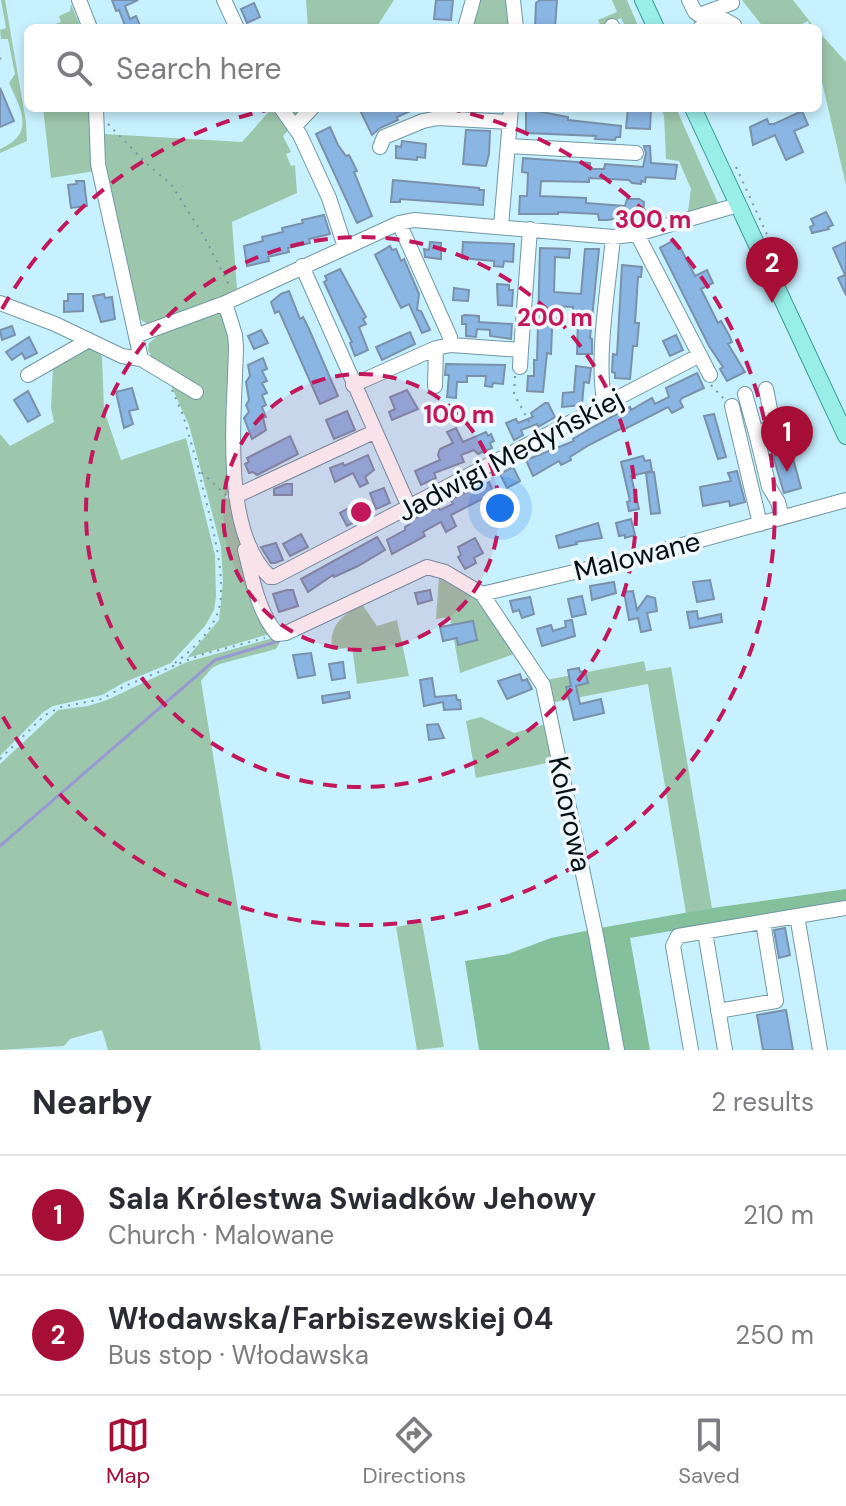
<!DOCTYPE html>
<html lang="en">
<head>
<meta charset="utf-8">
<style>
	:root { --surface:#fff; --page:#f2f2f3; --text:#2b2b33; --muted:#7c7c81; --line:#e1e1e2; --accent:#a70e36 }
	body { margin:0; font-family:"DM Sans",sans-serif; background:var(--page); color:var(--text) }
	.you { position:absolute; left:500px; top:508px; width:28px; height:28px; margin:-20px; border:6px solid #fff; border-radius:50%; background:#1a73e8; box-shadow:0 0 0 12px #1a73e833 }
	.badge { display:grid; place-items:center; width:52px; height:52px; border-radius:50%; background:var(--accent); color:#fff; font-size:26px; font-weight:700 }
	.pin { position:absolute; translate:-50% -66px; filter:drop-shadow(0 2px 4px #0008) }
	.pin::after { content:''; position:absolute; top:42px; width:28px; height:24px; background:inherit; clip-path:polygon(0 0,100% 0,50% 100%) }
	.list { margin:0; padding:0; list-style:none }
	h2 { display:flex; justify-content:space-between; align-items:center; height:104px; margin:0; padding:0 32px; font-size:34px }
	h2 small { font-size:26px; font-weight:400; color:var(--muted) }
	.list li { display:grid; grid-template-columns:52px 1fr auto; gap:24px; align-items:center; box-sizing:border-box; height:120px; padding:0 32px; border-top:2px solid var(--line) }
	.list b { display:block; font-size:30px; white-space:nowrap }
	.list p { margin:0; font-size:26px; white-space:nowrap; color:var(--muted) }
	.list em { font-size:26px; font-style:normal; color:var(--muted) }
	.icon { flex:none; width:44px; height:44px; fill:none; stroke:currentColor; stroke-width:2; stroke-linecap:round; stroke-linejoin:round }
	.map { position:relative; flex:none; width:846px; height:1050px; overflow:hidden }
	.search { position:absolute; background:var(--surface); box-shadow:0 4px 12px #0003; left:24px; right:24px; top:24px; height:88px; display:flex; align-items:center; gap:20px; box-sizing:border-box; padding:0 28px; border-radius:12px; color:var(--muted); font-size:30px }
	.sheet { height:344px; background:var(--surface) }
	nav { display:flex; justify-content:space-around; align-items:center; box-sizing:border-box; height:112px; border-top:2px solid var(--line); background:var(--surface); font-size:22px; color:var(--muted) }
	nav a { display:grid; justify-items:center; gap:4px }
	nav .on { color:var(--accent) }
	.map>svg:first-child { display:block }
</style>
</head>
<body>
<div class="map">
<svg width="846" height="1050" viewBox="0 0 846 1050">
	<rect width="100%" height="100%" fill="#c8f1ff"/>
	<!-- green -->
	<path fill="#9dc7ac" d="M 1,0 L 5,0 L 26,122 L 27,141 L 0,153 L 0,149 C 36,133 21,110 9,83 L 15,74 L 8,39 L 1,39 L 0,30 L 6,28 Z
		M 306,0 L 394,0 L 376,28 L 308,28 Z
		M 476,0 L 507,0 L 511,28 L 468,28 Z
		M 612,0 L 627,0 L 639,28 L 626,28 L 621,18 L 601,27 L 598,20 L 617,12 Z
		M 742,0 L 793,0 L 815,28 L 810,28 L 808,21 L 794,28 L 764,28 Z
		M 71,4 L 81,28 L 43,28 L 61,22 L 59,16 L 70,11 Z
		M 818,31 L 846,62 L 846,185 L 818,65 Z
		M 43,108 L 91,108 L 95,171 L 51,178 Z
		M 272,108 L 309,108 L 283,136 L 291,152 L 286,154 L 291,166 L 295,165 L 297,193 L 232,222 L 237,289 L 229,295 L 149,325 L 141,320 L 135,308 L 106,169 L 104,134 L 242,142 Z
		M 661,108 L 676,108 L 718,203 L 688,212 L 691,189 L 679,161 L 666,159 L 664,116 Z
		M 219,311 L 230,328 L 231,489 L 225,497 L 231,501 L 248,580 L 273,633 L 187,658 L 219,620 L 223,582 L 221,547 L 189,425 L 163,368 L 152,358 L 148,350 L 149,343 L 160,334 Z
		M 88,344 L 102,356 L 104,410 L 121,460 L 186,438 L 215,555 L 216,597 L 214,610 L 205,626 L 171,663 L 123,683 L 102,695 L 53,706 L 42,713 L 0,756 L 0,434 L 10,446 L 54,422 L 51,408 L 53,364 Z
		M 439,578 L 482,603 L 517,653 L 460,673 L 450,617 L 436,619 Z
		M 362,604 L 377,626 L 397,620 L 409,676 L 357,684 L 352,647 L 332,650 C 329,624 342,616 362,604 Z
		M 273,638 L 280,642 L 276,649 L 220,664 L 212,668 L 201,681 L 261,1050 L 108,1050 L 102,1030 L 70,1039 L 64,1046 L 0,1050 L 0,764 L 58,710 L 88,706 L 107,700 L 187,662 Z
		M 644,661 L 646,671 L 671,667 L 712,908 L 686,913 L 648,684 L 550,703 L 546,680 Z
		M 481,717 L 514,733 L 553,722 L 561,760 L 476,778 L 466,721 Z
		M 422,922 L 444,1047 L 417,1050 L 396,927 Z"/>
	<!-- forest -->
	<path fill="#84c09b" d="M 846,889 L 846,901 L 630,938 L 650,1050 L 479,1050 L 465,961 L 508,954 L 551,938 L 600,928 L 712,908 Z"/>
	<g fill="none" stroke-linecap="round" stroke-linejoin="round">
		<!-- stream -->
		<path stroke="#979ad2" stroke-width="3" d="M 0,846 L 215,660 L 279,641"/>
	</g>
	<!-- building -->
	<path fill="#8ab6e4" stroke="#7a91ab" stroke-width="2" d="M 112,0 L 138,0 L 125,6 L 130,19 L 136,16 L 141,28 L 126,28 L 119,10 L 116,11 Z
		M 436,0 L 453,0 L 451,20 L 434,19 Z
		M 540,0 L 557,0 L 555,28 L 535,28 L 536,3 Z
		M 254,3 L 260,17 L 247,23 L 241,9 Z
		M 0,88 L 14,121 L 0,127 Z
		M 359,108 L 417,108 L 397,117 L 398,120 L 380,128 L 372,135 Z
		M 628,108 L 651,108 L 650,129 L 626,128 Z
		M 526,109 L 568,117 L 568,120 L 621,126 L 620,137 L 616,137 L 615,140 L 595,139 L 596,136 L 526,133 Z
		M 802,111 L 808,125 L 794,131 L 803,152 L 786,160 L 775,135 L 753,145 L 750,127 L 767,119 L 769,124 L 774,124 Z
		M 330,127 L 338,145 L 346,156 L 349,155 L 357,171 L 354,172 L 372,216 L 357,223 L 316,134 Z
		M 466,130 L 490,131 L 489,154 L 486,166 L 463,164 Z
		M 402,141 L 426,144 L 425,158 L 417,157 L 417,160 L 396,158 L 396,146 L 401,147 Z
		M 644,146 L 650,146 L 651,163 L 677,165 L 675,179 L 646,177 L 645,182 L 641,181 L 641,184 L 632,183 L 629,180 L 589,178 L 589,182 L 541,181 L 540,196 L 586,198 L 586,203 L 625,206 L 627,199 L 639,199 L 644,202 L 643,214 L 638,214 L 638,216 L 615,212 L 614,219 L 607,220 L 599,220 L 598,214 L 558,212 L 558,214 L 519,214 L 520,196 L 527,196 L 528,173 L 522,172 L 523,158 L 590,163 L 590,169 L 604,169 L 605,164 L 643,167 L 646,153 Z
		M 393,180 L 479,188 L 479,190 L 484,190 L 483,205 L 400,199 L 400,202 L 391,202 Z
		M 76,181 L 84,181 L 87,206 L 71,208 L 68,185 L 77,184 Z
		M 826,212 L 833,225 L 828,227 L 829,229 L 812,233 L 810,227 L 814,225 L 811,219 Z
		M 324,215 L 330,234 L 309,239 L 310,243 L 288,248 L 289,252 L 268,257 L 269,261 L 247,266 L 244,246 L 263,241 L 262,237 L 283,232 L 282,228 L 303,223 L 302,220 Z
		M 674,240 L 681,249 L 695,276 L 707,270 L 713,283 L 701,289 L 718,323 L 721,321 L 729,335 L 732,342 L 728,344 L 745,372 L 727,381 L 720,369 L 723,367 L 709,346 L 660,248 Z
		M 430,242 L 441,243 L 441,259 L 425,257 L 424,249 L 429,250 Z
		M 463,242 L 514,244 L 513,262 L 504,261 L 503,267 L 494,266 L 494,261 L 462,258 Z
		M 846,242 L 846,295 L 838,278 L 845,275 L 833,248 Z
		M 390,246 L 392,250 L 396,249 L 401,261 L 404,259 L 419,294 L 417,310 L 421,311 L 430,330 L 422,333 L 409,304 L 401,308 L 375,255 Z
		M 540,248 L 570,249 L 569,258 L 555,257 L 554,292 L 581,294 L 585,249 L 599,249 L 590,338 L 592,339 L 592,354 L 577,354 L 578,317 L 573,316 L 573,307 L 553,306 L 551,354 L 547,353 L 543,392 L 527,391 L 528,376 L 534,376 L 534,360 L 537,360 Z
		M 622,265 L 642,267 L 641,277 L 638,277 L 635,323 L 639,323 L 637,346 L 633,346 L 630,379 L 615,378 L 615,373 L 612,372 L 613,354 L 617,355 Z
		M 340,269 L 366,317 L 363,319 L 366,324 L 359,327 L 368,350 L 355,356 L 350,343 L 352,342 L 324,282 L 327,280 L 325,276 Z
		M 497,284 L 509,285 L 509,290 L 513,290 L 512,306 L 498,305 Z
		M 454,288 L 469,290 L 468,301 L 453,300 Z
		M 289,291 L 300,319 L 303,317 L 309,329 L 338,396 L 320,404 L 279,311 L 275,313 L 271,302 L 281,294 Z
		M 68,294 L 83,294 L 83,311 L 64,312 L 64,301 L 68,301 Z
		M 104,294 L 105,298 L 112,297 L 115,319 L 101,322 L 93,296 Z
		M 465,315 L 479,316 L 479,322 L 512,324 L 511,339 L 490,336 L 490,330 L 477,329 L 476,337 L 466,336 L 466,324 L 462,324 L 462,316 Z
		M 12,326 L 15,335 L 2,340 L 0,330 Z
		M 261,330 L 268,343 L 254,349 L 248,336 Z
		M 410,332 L 415,344 L 382,360 L 376,347 Z
		M 676,335 L 683,350 L 670,356 L 663,341 Z
		M 29,337 L 37,353 L 25,359 L 22,353 L 12,360 L 6,352 Z
		M 263,358 L 267,369 L 262,371 L 267,381 L 262,383 L 267,393 L 262,395 L 266,405 L 262,407 L 266,417 L 263,418 L 266,430 L 252,439 L 244,418 L 249,412 L 246,405 L 249,400 L 246,382 L 250,376 L 248,365 Z
		M 446,364 L 505,365 L 503,384 L 493,383 L 492,387 L 485,386 L 486,376 L 467,376 L 467,382 L 457,382 L 456,398 L 447,397 L 449,375 L 445,375 Z
		M 576,366 L 591,368 L 589,383 L 584,382 L 582,405 L 562,407 L 563,393 L 574,392 Z
		M 697,373 L 704,388 L 682,398 L 680,401 L 683,407 L 672,413 L 668,407 L 623,430 L 622,428 L 589,445 L 570,457 L 571,460 L 561,465 L 559,461 L 533,476 L 526,460 L 574,441 L 573,439 L 593,427 L 630,407 L 631,410 L 652,398 L 655,404 L 669,397 L 666,388 Z
		M 132,388 L 138,409 L 129,411 L 133,424 L 124,428 L 116,392 Z
		M 407,390 L 418,409 L 392,420 L 389,412 L 395,409 L 390,397 Z
		M 28,391 L 40,415 L 28,422 L 14,400 Z
		M 545,403 L 548,403 L 555,417 L 538,427 L 537,424 L 521,430 L 523,435 L 514,440 L 506,423 L 516,419 L 518,423 L 533,417 L 531,413 Z
		M 347,411 L 355,430 L 334,439 L 326,420 Z
		M 714,414 L 726,457 L 718,459 L 704,416 Z
		M 456,428 L 463,442 L 486,432 L 488,436 L 491,434 L 494,441 L 490,443 L 492,448 L 478,454 L 474,450 L 461,455 L 464,462 L 434,473 L 436,478 L 421,485 L 415,471 L 440,460 L 438,455 L 440,449 L 453,443 L 447,432 Z
		M 290,436 L 298,454 L 257,475 L 253,472 L 249,473 L 245,464 L 249,462 L 247,458 Z
		M 791,451 L 801,488 L 784,493 L 773,456 Z
		M 368,455 L 374,470 L 365,477 L 368,483 L 360,487 L 353,473 L 335,482 L 330,468 L 343,463 L 344,466 Z
		M 643,456 L 645,461 L 650,460 L 652,471 L 631,476 L 639,509 L 629,511 L 627,502 L 630,501 L 621,462 Z
		M 513,467 L 520,481 L 507,488 L 500,474 Z
		M 737,471 L 745,502 L 730,506 L 729,501 L 703,506 L 700,487 L 731,481 L 728,473 Z
		M 654,472 L 660,513 L 651,514 L 646,473 Z
		M 489,482 L 493,491 L 490,495 L 451,515 L 456,526 L 446,532 L 441,522 L 423,532 L 425,536 L 392,554 L 387,540 L 405,530 L 405,527 L 410,524 L 409,521 L 438,507 L 440,510 L 453,504 L 451,500 L 483,483 L 484,485 Z
		M 286,484 L 292,484 L 292,495 L 274,495 L 274,489 Z
		M 384,488 L 390,503 L 376,509 L 370,493 Z
		M 354,505 L 356,509 L 360,507 L 364,514 L 360,519 L 347,526 L 340,513 Z
		M 631,519 L 635,535 L 625,538 L 625,535 L 619,536 L 616,523 Z
		M 598,523 L 602,538 L 576,542 L 577,544 L 559,548 L 556,536 Z
		M 301,534 L 308,547 L 290,556 L 283,544 Z
		M 377,537 L 385,550 L 358,566 L 334,577 L 333,575 L 308,592 L 301,579 Z
		M 475,538 L 483,553 L 474,558 L 476,563 L 465,569 L 458,557 L 461,555 L 458,547 Z
		M 276,543 L 283,560 L 275,563 L 271,563 L 261,547 Z
		M 710,580 L 714,599 L 697,602 L 693,582 Z
		M 614,582 L 616,593 L 592,600 L 590,586 Z
		M 287,590 L 293,590 L 298,606 L 279,612 L 273,594 Z
		M 430,590 L 432,600 L 418,604 L 415,593 Z
		M 633,591 L 637,610 L 647,596 L 655,598 L 657,611 L 647,613 L 651,630 L 641,632 L 638,618 L 629,620 L 624,592 Z
		M 582,596 L 586,614 L 572,617 L 568,599 Z
		M 530,597 L 534,614 L 522,618 L 519,610 L 513,612 L 510,601 Z
		M 697,611 L 698,619 L 721,614 L 722,622 L 690,628 L 687,612 Z
		M 572,620 L 575,636 L 542,646 L 537,629 L 551,625 L 553,631 L 566,627 L 565,621 Z
		M 473,621 L 477,640 L 458,645 L 457,638 L 443,641 L 440,627 Z
		M 311,653 L 315,675 L 298,678 L 293,655 Z
		M 343,662 L 345,678 L 332,680 L 329,664 Z
		M 579,668 L 580,672 L 585,671 L 588,683 L 576,686 L 580,704 L 601,699 L 604,713 L 574,720 L 566,687 L 571,686 L 568,670 Z
		M 520,674 L 522,681 L 527,679 L 532,689 L 507,699 L 498,681 Z
		M 432,678 L 435,697 L 456,695 L 457,700 L 460,700 L 461,709 L 444,710 L 443,702 L 424,706 L 420,680 Z
		M 349,692 L 350,698 L 323,703 L 322,696 Z
		M 438,724 L 444,738 L 429,740 L 427,725 Z
		M 785,928 L 790,955 L 779,958 L 774,930 Z
		M 786,1010 L 793,1050 L 763,1050 L 757,1015 Z"/>
	<g fill="none" stroke-linecap="round" stroke-linejoin="round">
		<defs>
			<path id="minor" d="M 79,0 L 90,28
				M 224,0 L 237,28
				M 513,0 L 516,28
				M 689,0 L 695,12 L 699,15 L 732,3
				M 612,26 L 613,28
				M 465,28 L 473,0
				M 700,28 L 721,18 L 734,25
				M 96,108 L 98,164 L 141,359
				M 281,108 L 300,135 L 329,198 L 345,247
				M 294,127 L 312,108
				M 508,146 L 636,153
				M 380,147 L 384,137 L 423,121 L 438,118 L 510,122
				M 399,223 L 450,337 L 451,345
				M 501,226 L 511,108
				M 637,234 L 710,375
				M 302,266 L 409,507
				M 0,303 L 55,324 L 122,356 L 141,359 L 196,392
				M 138,335 L 225,303
				M 700,355 L 274,577 L 270,577 C 220,531 235,410 236,347 L 235,335 L 225,303 L 399,223 L 414,220 L 613,237 L 637,234 L 738,205
				M 520,367 L 521,350
				M 28,375 L 89,340
				M 353,385 L 436,348 L 451,345 L 521,350 L 530,229
				M 435,386 L 436,348
				M 766,389 L 773,424 L 757,437 L 769,487 L 778,502 L 782,517
				M 745,394 L 757,437
				M 605,405 C 595,360 609,284 613,237
				M 732,406 L 760,524
				M 236,496 L 374,432
				M 250,547 L 245,550 C 252,578 258,612 277,634 L 286,633 L 427,567 L 445,572 L 482,594 L 646,555 L 846,500
				M 482,594 L 543,685 L 596,935 L 617,1050
				M 705,932 L 725,1050
				M 718,1011 L 776,1001 L 763,922
				M 691,1050 L 673,946 L 678,936 L 797,916
				M 820,1050 L 797,916 L 846,908"/>
			<path id="major" d="M 643,0 L 656,28
				M 693,108 L 846,436"/>
		</defs>
		<!-- minor casing -->
		<use href="#minor" stroke="#7097a3" stroke-width="16"/>
		<!-- major casing -->
		<use href="#major" stroke="#389a94" stroke-width="18"/>
		<!-- path -->
		<path stroke="#7997a2" stroke-width="2" stroke-dasharray="2 6" stroke-linecap="butt" d="M 0,59 L 1,58
			M 108,124 L 149,166 L 171,184 L 205,238 L 231,289
			M 736,167 L 775,252
			M 515,376 L 514,394 L 533,429
			M 711,385 L 723,398
			M 172,390 L 183,415 L 199,470 L 226,495
			M 175,663 C 191,651 208,635 216,617 C 232,582 206,508 199,470
			M 0,759 L 45,715 L 61,707 L 102,699 L 125,686 L 200,655 L 265,638"/>
		<!-- minor -->
		<use href="#minor" stroke="#fff" stroke-width="14"/>
		<!-- major -->
		<use href="#major" stroke="#99eee8" stroke-width="16"/>
	</g>
	<!-- distance rings -->
	<circle cx="361" cy="512" r="138" fill="#c2185b" fill-opacity=".12"/>
	<g fill="none" stroke="#c2185b" stroke-width="4" stroke-dasharray="14 10">
		<circle cx="361" cy="512" r="138"/>
		<circle cx="361" cy="512" r="275"/>
		<path d="M2 309A413 413 0 0 1 275 108M447 108A413 413 0 1 1 2 715"/>
	</g>
	<g text-anchor="middle" dominant-baseline="central" stroke-width="7" stroke-linejoin="round" paint-order="stroke">
		<!-- street labels -->
		<g font-size="28" fill="#031116" stroke="#f0f8fb">
			<text transform="translate(510 455) rotate(-28)">Jadwigi Medyńskiej</text>
			<text transform="translate(637 556) rotate(-14)">Malowane</text>
			<text transform="translate(570 814) rotate(78)">Kolorowa</text>
		</g>
	</g>
	<circle cx="361" cy="512" r="12" fill="#c2185b" stroke="#f0f8fb" stroke-width="4"/>
	<g font-size="24" text-anchor="middle" font-weight="bold" fill="#c2185b" stroke="#f0f8fb" stroke-width="7" stroke-linejoin="round" paint-order="stroke">
		<text x="653" y="228">300 m</text>
		<text x="555" y="326">200 m</text>
		<text x="459" y="423">100 m</text>
	</g>
</svg>
<div class="you"></div>
<div class="pin badge" style="left:787px;top:472px">1</div>
<div class="pin badge" style="left:772px;top:303px">2</div>
<div class="search"><svg class="icon" aria-label="search" viewBox="0 0 24 24"><circle cx="10" cy="10" r="6"/><path d="M15 15l6 6"/></svg>Search here</div>
</div>
<section class="sheet">
<h2>Nearby<small>2 results</small></h2>
<ul class="list">
<li><span class="badge">1</span><div><b>Sala Królestwa Swiadków Jehowy</b><p>Church · Malowane</p></div><em>210 m</em></li>
<li><span class="badge">2</span><div><b>Włodawska/Farbiszewskiej 04</b><p>Bus stop · Włodawska</p></div><em>250 m</em></li>
</ul>
</section>
<nav>
<a class="on"><svg class="icon" aria-label="map" viewBox="0 0 24 24"><path d="M3 6l6-2 6 2 6-2v14l-6 2-6-2-6 2zM9 4v14M15 6v14"/></svg>Map</a>
<a><svg class="icon" aria-label="directions" viewBox="0 0 24 24"><path d="M12 3l9 9-9 9-9-9zM9 14v-3h6M13 9l2 2-2 2"/></svg>Directions</a>
<a><svg class="icon" aria-label="saved" viewBox="0 0 24 24"><path d="M7 4h10v16l-5-4-5 4z"/></svg>Saved</a>
</nav>
</body>
</html>
